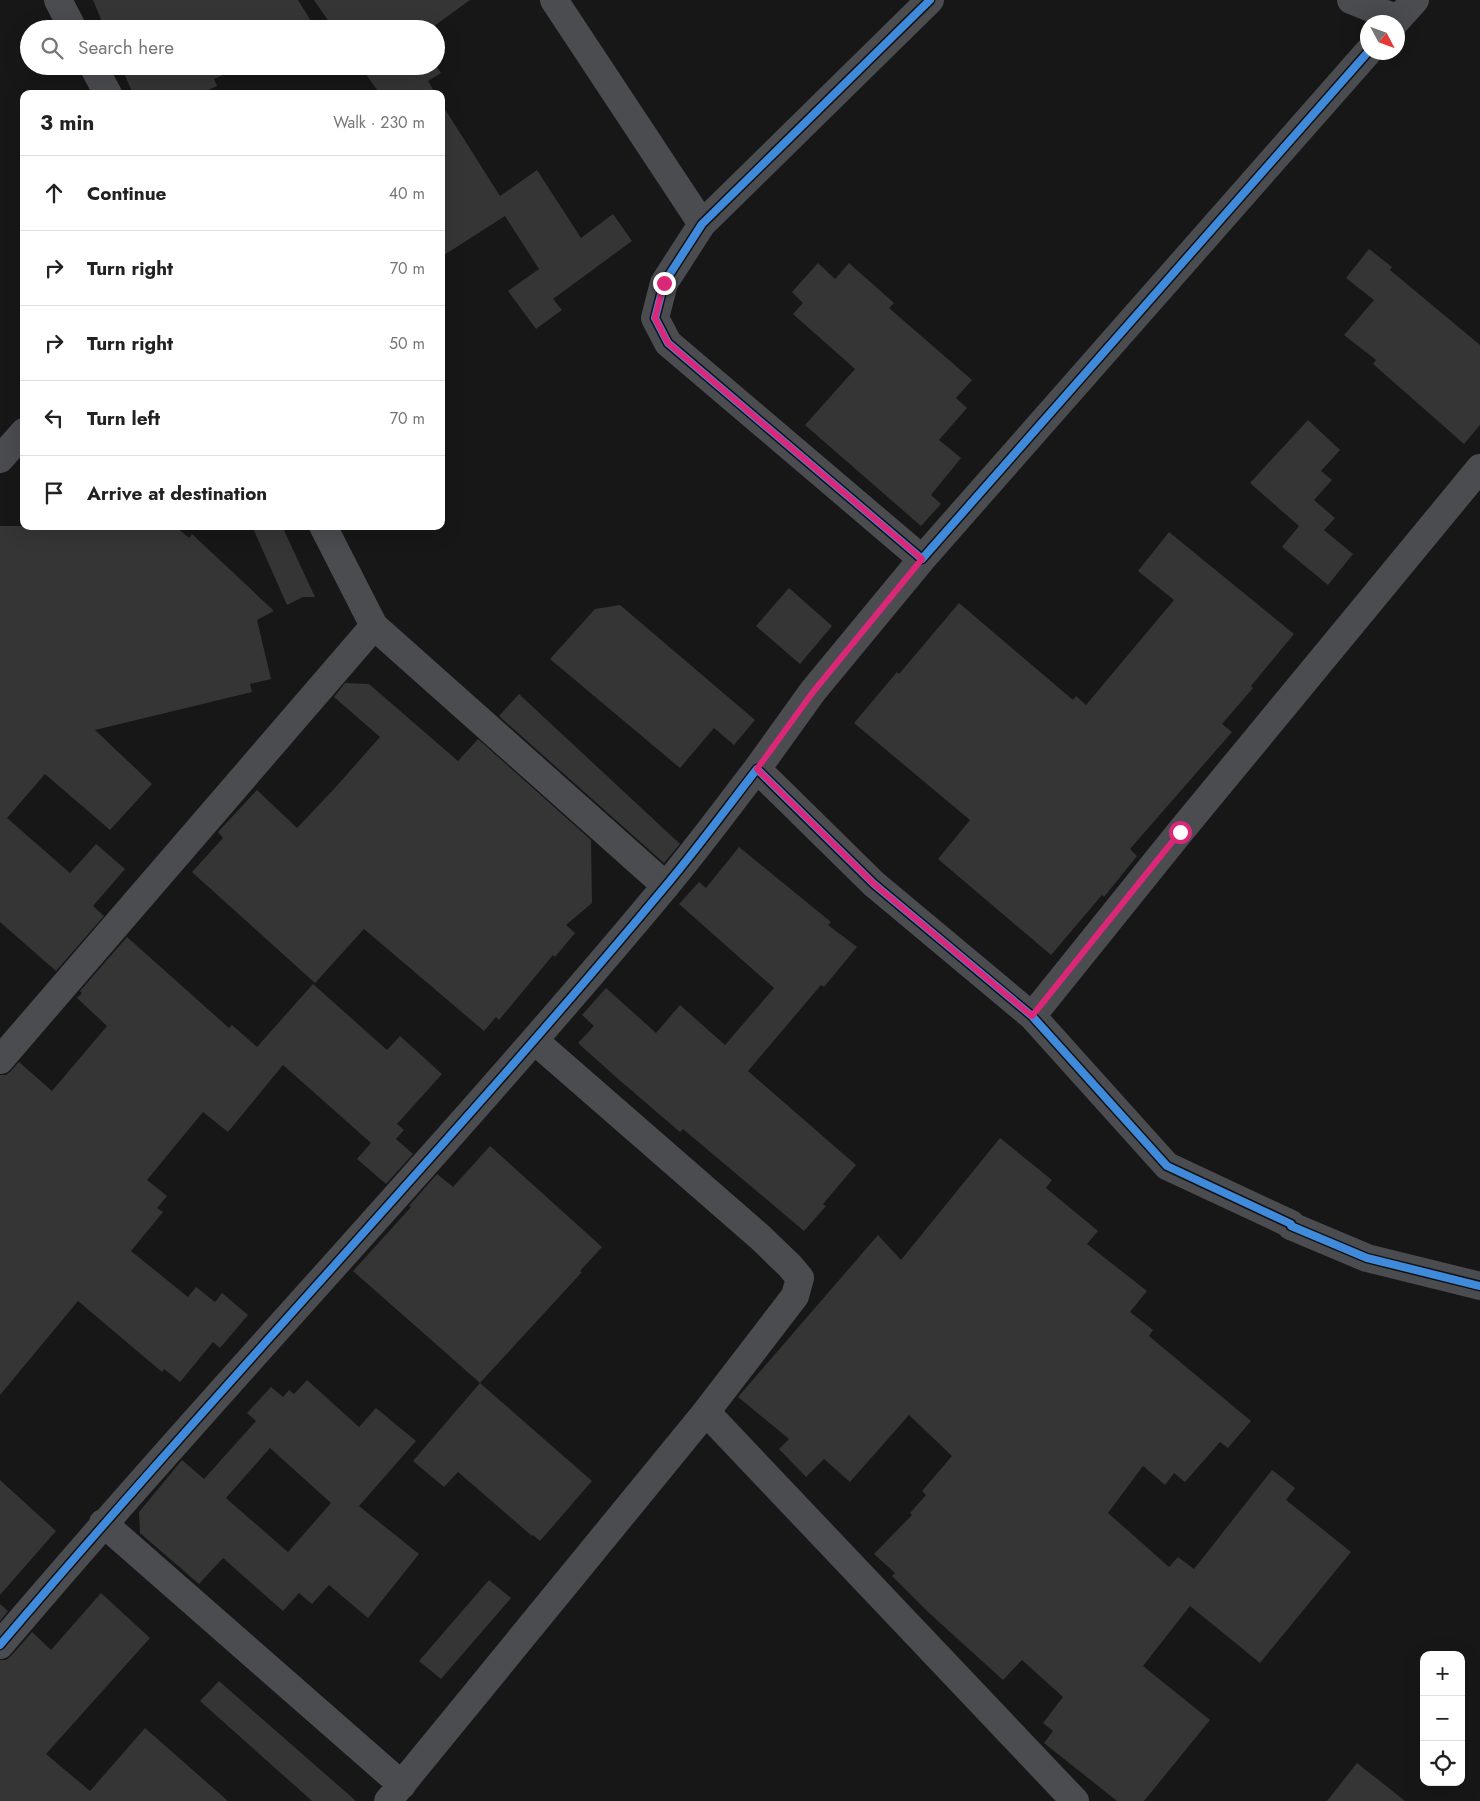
<!DOCTYPE html>
<html lang="en">
<head>
<meta charset="utf-8">
<style>
	:root { --surface:#fff; --page:#f6f6f6; --text:#222; --muted:#767676; --line:#e0e0e0 }
	body { margin:0; font-family:Jost,sans-serif; background:var(--page); color:var(--text) }
	.controls { position:absolute; right:15px; bottom:15px; display:grid; overflow:hidden; border-radius:10px; box-shadow:0 5px 20px #0002 }
	.controls button { width:45px; height:45px; display:grid; place-items:center; padding:0; border:0; border-bottom:1px solid var(--line); background:var(--surface); color:var(--text); font:25px sans-serif }
	.compass { position:absolute; left:1360px; top:15px; width:45px; height:45px; border-radius:50%; background:var(--surface); box-shadow:0 5px 20px #0002; rotate:131deg }
	.stop { position:absolute; width:15px; height:15px; margin:-11px; border:4px solid #db2777; border-radius:50%; background:#fff }
	.stop.end { background:#db2777; border-color:#fff; box-shadow:0 1px 5px #0008 }
	.list { margin:0; padding:0; list-style:none }
	h2 { display:flex; justify-content:space-between; align-items:center; height:65px; margin:0; padding:0 20px; font-size:21px }
	h2 small { font-size:16px; font-weight:400; color:var(--muted) }
	.list li { display:grid; grid-template-columns:32px 1fr auto; gap:15px; align-items:center; box-sizing:border-box; height:75px; padding:0 20px; border-top:1px solid var(--line) }
	.list b { display:block; font-size:19px; white-space:nowrap }
	.list em { font-size:16px; font-style:normal; color:var(--muted) }
	.icon { flex:none; width:28px; height:28px; fill:none; stroke:currentColor; stroke-width:2; stroke-linecap:round; stroke-linejoin:round }
	.map { position:relative; flex:none; width:1480px; height:1801px; overflow:hidden }
	.search { position:absolute; background:var(--surface); box-shadow:0 5px 20px #0002; left:20px; top:20px; width:425px; height:55px; display:flex; align-items:center; gap:12px; box-sizing:border-box; padding:0 18px; border-radius:28px; color:var(--muted); font-size:19px }
	.panel { position:absolute; background:var(--surface); box-shadow:0 5px 20px #0002; left:20px; top:90px; width:425px; height:440px; border-radius:10px }
	.map>svg:first-child { display:block }
</style>
</head>
<body>
<div class="map">
<svg width="1480" height="1801" viewBox="0 0 1480 1801">
	<rect width="100%" height="100%" fill="#171717"/>
	<!-- building -->
	<path fill="#353536" fill-rule="evenodd" d="M 93,0 L 298,0 L 316,29 L 105,29 Z
		M 314,0 L 470,0 L 430,29 L 334,29 Z
		M 121,66 L 243,66 L 214,79 L 217,86 L 200,94 L 133,94 Z
		M 360,66 L 436,66 L 441,73 L 428,81 L 436,94 L 380,94 Z
		M 441,103 L 500,196 L 537,170 L 581,238 L 613,214 L 632,241 L 553,299 L 562,310 L 536,329 L 508,291 L 539,269 L 505,216 L 441,257 Z
		M 1369,249 L 1392,267 L 1390,270 L 1480,345 L 1480,425 L 1464,444 L 1373,364 L 1376,360 L 1344,335 L 1374,300 L 1346,278 Z
		M 818,263 L 835,279 L 849,263 L 894,303 L 889,308 L 972,380 L 956,398 L 967,408 L 939,440 L 961,458 L 931,495 L 941,504 L 921,526 L 805,425 L 855,369 L 793,314 L 803,303 L 792,292 Z
		M 1308,420 L 1340,450 L 1321,471 L 1332,480 L 1314,500 L 1335,518 L 1324,530 L 1353,554 L 1328,585 L 1282,547 L 1299,526 L 1250,483 Z
		M 0,526 L 175,526 L 189,538 L 192,534 L 274,611 L 257,620 L 271,679 L 250,684 L 252,692 L 95,730 L 152,784 L 110,830 L 45,774 L 7,818 L 70,873 L 96,844 L 125,869 L 93,906 L 104,916 L 56,971 L 0,922 Z
		M 252,526 L 282,526 L 315,597 L 303,597 L 287,605 Z
		M 1169,532 L 1294,634 L 1251,686 L 1253,688 L 1222,724 L 1232,732 L 1130,849 L 1137,856 L 1104,897 L 1102,895 L 1051,955 L 938,859 L 970,820 L 854,723 L 897,672 L 899,674 L 959,603 L 1073,700 L 1076,696 L 1086,705 L 1174,600 L 1138,571 Z
		M 789,588 L 832,626 L 800,664 L 756,626 Z
		M 620,605 L 755,720 L 734,745 L 714,728 L 680,768 L 550,659 L 595,609 Z
		M 345,683 L 369,684 L 458,761 L 478,739 L 591,840 L 592,903 L 566,925 L 575,933 L 555,957 L 553,955 L 499,1020 L 496,1017 L 484,1031 L 364,929 L 315,983 L 192,872 L 223,838 L 218,832 L 257,790 L 297,828 L 334,789 L 380,737 L 334,697 Z
		M 519,694 L 680,844 L 664,863 L 499,716 Z
		M 739,847 L 831,922 L 828,925 L 857,947 L 824,987 L 821,985 L 748,1071 L 856,1165 L 823,1204 L 826,1206 L 804,1231 L 683,1129 L 680,1132 L 617,1078 L 578,1043 L 594,1026 L 582,1015 L 606,988 L 656,1033 L 680,1005 L 725,1045 L 774,988 L 679,904 L 699,882 L 706,888 Z
		M 127,937 L 229,1028 L 232,1025 L 257,1047 L 313,984 L 387,1050 L 400,1036 L 442,1074 L 397,1124 L 404,1130 L 396,1139 L 413,1154 L 386,1184 L 357,1159 L 371,1143 L 283,1065 L 228,1132 L 203,1112 L 147,1180 L 167,1196 L 157,1208 L 163,1212 L 131,1251 L 188,1297 L 196,1287 L 215,1302 L 222,1293 L 248,1315 L 220,1348 L 213,1342 L 180,1382 L 164,1369 L 162,1372 L 78,1301 L 0,1395 L 0,1075 L 6,1075 L 11,1071 L 19,1062 L 52,1091 L 107,1026 L 77,998 L 82,993 L 80,991 Z
		M 1000,1138 L 1052,1180 L 1046,1188 L 1098,1231 L 1087,1244 L 1147,1291 L 1130,1312 L 1153,1330 L 1149,1336 L 1251,1421 L 1228,1448 L 1220,1442 L 1185,1482 L 1174,1473 L 1165,1485 L 1143,1466 L 1108,1513 L 1169,1567 L 1178,1557 L 1194,1569 L 1272,1470 L 1295,1488 L 1286,1500 L 1351,1552 L 1260,1663 L 1190,1606 L 1143,1666 L 1210,1720 L 1144,1801 L 1117,1801 L 1044,1743 L 1053,1731 L 1043,1723 L 1063,1697 L 1022,1660 L 1003,1680 L 928,1612 L 892,1576 L 895,1573 L 874,1554 L 912,1515 L 910,1513 L 926,1495 L 922,1491 L 952,1456 L 909,1415 L 850,1482 L 824,1459 L 806,1477 L 779,1449 L 789,1439 L 738,1397 L 878,1235 L 901,1260 Z
		M 490,1146 L 602,1247 L 580,1271 L 582,1272 L 480,1383 L 353,1271 L 411,1207 L 409,1206 L 437,1174 L 453,1187 Z
		M 307,1380 L 359,1427 L 376,1408 L 416,1441 L 359,1506 L 419,1554 L 368,1618 L 329,1585 L 312,1604 L 299,1593 L 283,1611 L 223,1558 L 199,1584 L 140,1533 L 139,1512 L 182,1460 L 204,1479 L 256,1421 L 247,1413 L 271,1387 L 283,1397 L 289,1390 L 294,1394 ZM 270,1448 L 331,1503 L 288,1552 L 226,1498 Z
		M 480,1383 L 592,1481 L 540,1541 L 533,1535 L 532,1536 L 458,1472 L 444,1487 L 413,1461 Z
		M 0,1480 L 56,1531 L 0,1595 Z
		M 489,1580 L 511,1598 L 441,1679 L 419,1661 Z
		M 101,1593 L 150,1638 L 46,1754 L 90,1791 L 145,1728 L 228,1801 L 0,1801 L 0,1660 L 6,1660 L 11,1656 L 32,1632 L 51,1650 Z
		M 0,1604 L 8,1611 L 0,1621 Z
		M 219,1681 L 356,1801 L 312,1801 L 200,1701 Z
		M 1357,1763 L 1405,1801 L 1327,1801 Z"/>
	<g fill="none" stroke-linecap="round" stroke-linejoin="round">
		<!-- minor -->
		<path stroke="#4b4c50" stroke-width="28" d="M 58,0 L 73,29
			M 554,0 L 702,224
			M 930,0 L 702,224 L 664,283 L 655,318 L 668,343 L 922,559 L 1368,52
			M 1351,0 L 1398,19
			M 1395,22 L 1415,0
			M 93,66 L 108,94
			M 0,459 L 24,432
			M 323,526 L 374,626 L 666,886
			M 757,769 L 813,691 L 922,559
			M 1032,1016 L 1180,832 L 1480,468
			M 0,1060 L 374,626
			M 706,1412 L 1075,1801
			M 103,1523 L 402,1785
			M 0,1645 C 217,1389 449,1146 664,888 C 696,850 726,809 757,769 L 874,884 L 1032,1016 L 1167,1166 L 1291,1224 L 1291,1226 L 1367,1258 L 1480,1286
			M 388,1801 L 706,1412 L 795,1296 L 800,1278 L 790,1266 L 761,1238 L 535,1041"/>
		<defs>
			<path id="cycleway" d="M 930,0 L 702,224 L 664,283 L 655,318 L 668,343 L 922,559 L 1368,52
				M 0,1645 C 217,1389 449,1146 664,888 C 696,850 726,809 757,769 L 874,884 L 1032,1016 L 1167,1166 L 1291,1224 L 1291,1226 L 1367,1258 L 1480,1286"/>
		</defs>
		<!-- cycleway casing -->
		<use href="#cycleway" stroke="#111113" stroke-width="11"/>
		<!-- cycleway -->
		<use href="#cycleway" stroke="#408adc" stroke-width="8"/>
	</g>
	<g fill="none" stroke-linecap="round" stroke-linejoin="round">
		<!-- route -->
		<path stroke="#db2777" stroke-width="6" d="M 664,283 L 655,318 L 668,343 L 922,559 L 813,692 L 757,769 L 874,884 L 1032,1016 L 1180,832"/>
	</g>
</svg>
<div class="controls">
<button>+</button>
<button>−</button>
<button><svg class="icon" aria-label="locate" viewBox="0 0 24 24"><circle cx="12" cy="12" r="6"/><path d="M12 2v4M12 18v4M2 12h4M18 12h4"/></svg></button>
</div>
<svg class="compass" viewBox="-18 -18 36 36"><path d="M0-13l5 13h-10z" fill="#e53935"/><path d="M0 13l5-13h-10z" fill="#767676"/></svg>
<div class="stop" style="left:1180px;top:832px"></div>
<div class="stop end" style="left:664px;top:283px"></div>
<div class="search"><svg class="icon" aria-label="search" viewBox="0 0 24 24"><circle cx="10" cy="10" r="6"/><path d="M15 15l6 6"/></svg>Search here</div>
<section class="panel">
<h2>3 min<small>Walk · 230 m</small></h2>
<ul class="list">
<li><svg class="icon" aria-label="ahead" viewBox="0 0 24 24"><path d="M12 20V5M6 11l6-6 6 6"/></svg><div><b>Continue</b></div><em>40 m</em></li>
<li><svg class="icon" aria-label="right" viewBox="0 0 24 24"><path d="M7 20v-9h11M14 6l5 5-5 5"/></svg><div><b>Turn right</b></div><em>70 m</em></li>
<li><svg class="icon" aria-label="right" viewBox="0 0 24 24"><path d="M7 20v-9h11M14 6l5 5-5 5"/></svg><div><b>Turn right</b></div><em>50 m</em></li>
<li><svg class="icon" aria-label="left" viewBox="0 0 24 24"><path d="M17 20v-9H6M10 6l-5 5 5 5"/></svg><div><b>Turn left</b></div><em>70 m</em></li>
<li><svg class="icon" aria-label="arrive" viewBox="0 0 24 24"><path d="M6 21V4h12l-3 4 3 4H6"/></svg><div><b>Arrive at destination</b></div></li>
</ul>
</section>
</div>
</body>
</html>
